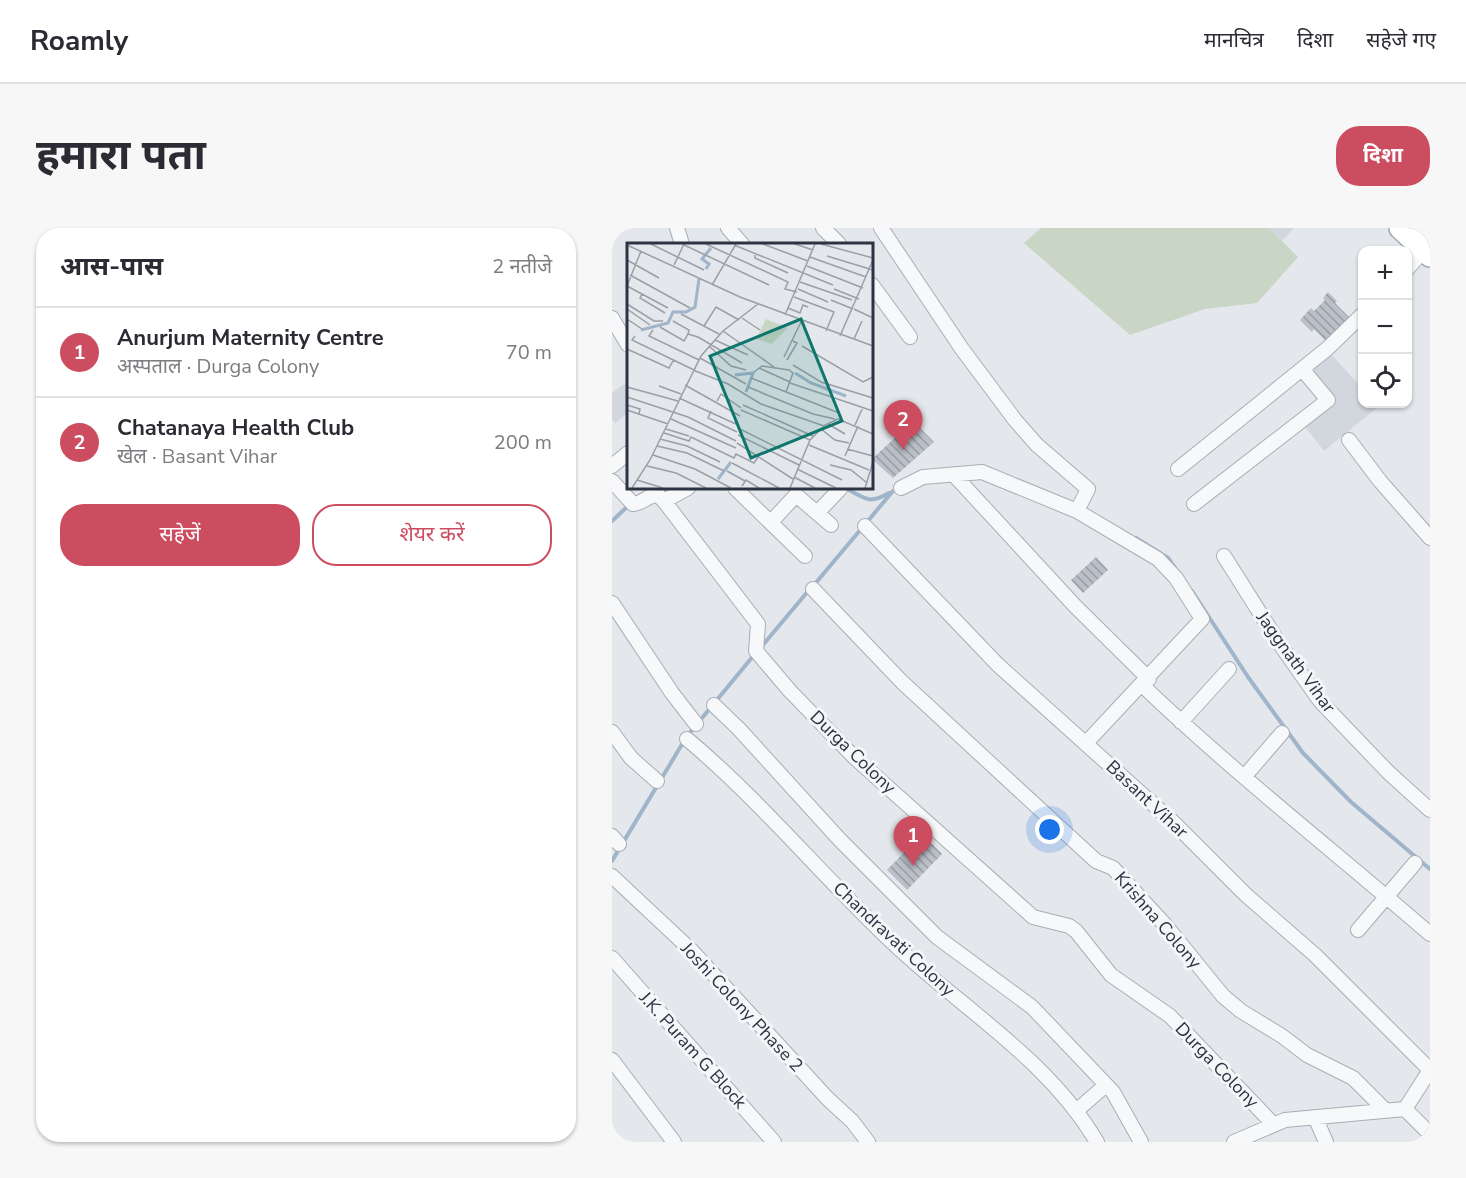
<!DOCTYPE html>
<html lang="hi">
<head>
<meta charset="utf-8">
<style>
	:root { --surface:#fff; --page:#f7f7f7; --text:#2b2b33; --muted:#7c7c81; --line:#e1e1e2; --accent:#cc4d5f }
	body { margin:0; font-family:"Nunito Sans","Noto Sans Devanagari",sans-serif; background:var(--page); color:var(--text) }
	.controls { position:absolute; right:18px; top:18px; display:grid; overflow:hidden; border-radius:12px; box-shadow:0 2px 4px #0004 }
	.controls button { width:54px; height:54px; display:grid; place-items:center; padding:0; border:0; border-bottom:2px solid var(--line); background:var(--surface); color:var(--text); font:30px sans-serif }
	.you { position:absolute; left:438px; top:602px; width:21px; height:21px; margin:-15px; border:4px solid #fff; border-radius:50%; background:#1a73e8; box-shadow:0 0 0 9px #1a73e833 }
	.badge { display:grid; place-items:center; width:39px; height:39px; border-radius:50%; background:var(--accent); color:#fff; font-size:20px; font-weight:700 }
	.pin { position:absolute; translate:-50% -50px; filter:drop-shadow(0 2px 3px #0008) }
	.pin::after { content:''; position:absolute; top:32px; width:21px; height:18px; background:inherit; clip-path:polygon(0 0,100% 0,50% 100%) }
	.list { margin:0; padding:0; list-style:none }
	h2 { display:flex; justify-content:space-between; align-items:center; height:78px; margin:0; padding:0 24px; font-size:26px }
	h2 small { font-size:20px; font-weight:400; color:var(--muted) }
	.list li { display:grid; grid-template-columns:39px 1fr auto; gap:18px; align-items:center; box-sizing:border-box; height:90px; padding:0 24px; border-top:2px solid var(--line) }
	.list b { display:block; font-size:22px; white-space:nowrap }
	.list p { margin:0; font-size:20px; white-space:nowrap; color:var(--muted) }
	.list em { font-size:20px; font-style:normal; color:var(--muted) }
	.actions { display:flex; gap:12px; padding:18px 24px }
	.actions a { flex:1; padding:14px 0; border:2px solid var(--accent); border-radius:24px; text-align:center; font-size:21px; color:var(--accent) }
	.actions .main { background:var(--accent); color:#fff }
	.icon { flex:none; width:33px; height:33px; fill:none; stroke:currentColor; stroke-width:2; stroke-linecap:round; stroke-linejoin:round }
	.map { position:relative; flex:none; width:818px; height:914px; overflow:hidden; border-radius:24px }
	header { display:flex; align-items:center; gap:36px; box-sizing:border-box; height:84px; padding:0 30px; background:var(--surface); border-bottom:2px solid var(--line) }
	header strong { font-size:28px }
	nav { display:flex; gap:33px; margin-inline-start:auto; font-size:21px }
	.intro { display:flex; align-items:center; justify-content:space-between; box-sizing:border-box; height:144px; padding:0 36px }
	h1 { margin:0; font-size:42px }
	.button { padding:15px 27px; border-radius:24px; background:var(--accent); color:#fff; font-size:21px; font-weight:700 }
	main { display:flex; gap:36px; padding:0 36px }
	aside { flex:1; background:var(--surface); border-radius:24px; box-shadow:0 2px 4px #0004 }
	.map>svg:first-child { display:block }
</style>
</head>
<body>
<header>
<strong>Roamly</strong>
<nav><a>मानचित्र</a><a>दिशा</a><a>सहेजे गए</a></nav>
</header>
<div class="intro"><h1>हमारा पता</h1><a class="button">दिशा</a></div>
<main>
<aside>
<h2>आस-पास<small>2 नतीजे</small></h2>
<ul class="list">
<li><span class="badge">1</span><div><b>Anurjum Maternity Centre</b><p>अस्पताल · Durga Colony</p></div><em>70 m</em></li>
<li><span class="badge">2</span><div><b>Chatanaya Health Club</b><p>खेल · Basant Vihar</p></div><em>200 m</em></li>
</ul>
<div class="actions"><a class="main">सहेजें</a><a>शेयर करें</a></div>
</aside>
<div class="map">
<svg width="818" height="914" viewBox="0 0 818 914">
	<defs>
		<pattern id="building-back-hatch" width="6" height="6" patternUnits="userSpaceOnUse" patternTransform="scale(1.5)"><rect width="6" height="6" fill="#bbc0c8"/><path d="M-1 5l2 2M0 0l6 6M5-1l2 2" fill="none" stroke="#989da4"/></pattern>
	</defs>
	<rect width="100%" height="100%" fill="#e4e7eb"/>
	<!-- built -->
	<path fill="#d2d6dd" d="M 657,0 L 682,0 L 670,13 Z
		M 719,126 L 750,160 L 750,176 L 765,176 L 767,178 L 712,223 L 692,197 L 721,175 L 696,145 Z
		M 16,153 L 16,185 L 3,195 L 0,191 L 0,165 Z"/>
	<!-- green -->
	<path fill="#c9d5c5" d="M 429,0 L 657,0 L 686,29 L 645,75 L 593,81 L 518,107 L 412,15 Z"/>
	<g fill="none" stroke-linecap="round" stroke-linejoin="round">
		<!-- stream -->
		<path stroke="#a0b4ca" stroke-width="4" d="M 232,260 C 254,269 254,278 277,265
			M 37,263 L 42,260 L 49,262 L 55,260
			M 0,293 L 16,278
			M 524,310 L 556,330 L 563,340
			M 202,357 L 281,263
			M 580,363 L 636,449 L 691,525 L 739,574 L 818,641
			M 150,418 L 197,362
			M 76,507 L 142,427
			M 0,633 L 72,513"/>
	</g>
	<!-- building -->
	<path fill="url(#building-back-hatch)" d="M 716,64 L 725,73 L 723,75 L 738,90 L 715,114 L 702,101 L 700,104 L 688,92 L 699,80 L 702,83 L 713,72 L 711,70 Z
		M 301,193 L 322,214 L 281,250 L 260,231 Z
		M 484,329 L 496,342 L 471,365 L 459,352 Z
		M 310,606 L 330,626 L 295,662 L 275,642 Z"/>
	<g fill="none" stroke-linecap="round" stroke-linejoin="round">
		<defs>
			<path id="street" d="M 65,0 L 70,16
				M 116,0 L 130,16
				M 211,0 L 227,16
				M 269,0 L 350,121 L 403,192 L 425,217 L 476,261 L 465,283
				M 796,40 L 812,22
				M 260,57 L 298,109
				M 0,90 L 16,117
				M 737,212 L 768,253 L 818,310
				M 0,238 L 16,225
				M 566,241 L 716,120 L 750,87
				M 342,247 L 463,378 L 537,451
				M 0,253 L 21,276 C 30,276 37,266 46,267 L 52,273 L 146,396 L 144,423 L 178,463 L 242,529 L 421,689 L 457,698 L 464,703 L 499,747 L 558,788 L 662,897
				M 123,260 L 193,328
				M 289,260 L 311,249 L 370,244 L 465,283 L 546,331 L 564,350 L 590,391 L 474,515
				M 52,273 L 76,260
				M 582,276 L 716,172 L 690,141
				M 205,285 L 228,261
				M 159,294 L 184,267 L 219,297
				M 253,298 L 386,437 L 562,595 L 634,667 L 703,727 L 818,842
				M 612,328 L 665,412 L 708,473 L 776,544 L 818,582
				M 201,361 L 290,454 L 484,633 L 501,640 L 555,699 L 611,768 L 629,783 L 670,808 L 695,827 L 741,850 L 773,882
				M 0,375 L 60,465 L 84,496
				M 530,457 C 622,545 722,623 818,706
				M 102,477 L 127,501 L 228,612 L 325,709 L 420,779 L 501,864 L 529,914
				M 569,494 L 617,441
				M 0,504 L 19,530 L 45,553
				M 75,511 C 149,573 211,649 281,715 C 350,781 435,830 485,914
				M 632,549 L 670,505
				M 0,608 L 7,616
				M 0,648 L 79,722 L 216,871 L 240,893 L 256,914
				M 746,702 L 803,635
				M 0,730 L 162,914
				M 0,832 L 62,914
				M 793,881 L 818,842
				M 464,883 L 494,857
				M 703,889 L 714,914
				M 622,914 L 673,892 L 793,881 L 818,906"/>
			<path id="primary" d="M 788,0 L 818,28
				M 810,0 L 818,7"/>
		</defs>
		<!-- street casing -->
		<use href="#street" stroke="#a9aeb5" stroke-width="16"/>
		<!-- primary casing -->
		<use href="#primary" stroke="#a3abb7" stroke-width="24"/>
		<!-- street -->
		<use href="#street" stroke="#f7f8f9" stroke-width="14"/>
		<!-- primary -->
		<use href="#primary" stroke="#fff" stroke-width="21"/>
	</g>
	<g text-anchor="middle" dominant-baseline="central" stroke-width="6" stroke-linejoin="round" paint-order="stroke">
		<!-- street labels -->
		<g font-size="18" fill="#2c3443" stroke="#f4f6f8">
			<text transform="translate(684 434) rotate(54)">Jaggnath Vihar</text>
			<text transform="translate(241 524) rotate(44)">Durga Colony</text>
			<text transform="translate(535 571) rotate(43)">Basant Vihar</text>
			<text transform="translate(546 692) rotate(49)">Krishna Colony</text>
			<text transform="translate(282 711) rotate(43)">Chandravati Colony</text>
			<text transform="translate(130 779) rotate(47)">Joshi Colony Phase 2</text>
			<text transform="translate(81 822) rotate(48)">J.K. Puram G Block</text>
			<text transform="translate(605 837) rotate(46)">Durga Colony</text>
		</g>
	</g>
	<!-- overview -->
	<g transform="translate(15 15)">
		<rect width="246" height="246" fill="#e4e7eb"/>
		<path d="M 139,76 L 161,85 L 145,101 L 129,96 Z" fill="#c9d5c5"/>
		<path fill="none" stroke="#a0b4ca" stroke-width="3" d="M 79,26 L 82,21 L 75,16 L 84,5M 14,87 L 41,80 L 46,69 L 59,69 L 68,64 L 72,36M 168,130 L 184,140 L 219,153M 108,132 L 126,130 L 119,149M 91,236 L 104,219"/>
		<path fill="none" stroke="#9a9fa8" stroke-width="1.5" d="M 24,1 L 77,27M 55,1 L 142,42M 79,1 L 161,39 L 158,46 L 170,49M 136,1 L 181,18M 168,1 L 186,7M 194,1 L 246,15M 0,2 L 113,54 L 246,103M 107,2 L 206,42M 128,10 L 128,15 L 161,30M 200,13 L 246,27M 183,14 L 239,34M 0,17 L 32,35M 47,22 L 57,1M 180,23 L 236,45M 3,32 L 63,65M 173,39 L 225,57M 85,42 L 109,1M 0,43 L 41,65M 0,43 L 14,8M 171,46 L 201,59M 207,46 L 232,56M 15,51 L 13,55 L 38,70M 167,54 L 207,69 L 199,88M 204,57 L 226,66M 0,61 L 27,78 L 36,78M 161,65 L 173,70 L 176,62 L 181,64M 0,66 L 23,82M 227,66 L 246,75M 54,71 L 92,91M 158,72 L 188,1M 115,75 L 133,87M 0,76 L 15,86M 46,78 L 62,87 L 61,91M 77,83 L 89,64 L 112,77M 33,84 L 57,98 L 61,91 L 71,94 L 115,120M 26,87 L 22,93 L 72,117M 96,88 L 147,124M 8,93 L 5,97 L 67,127M 213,93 L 246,17M 227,96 L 235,78M 88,97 L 121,112M 82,103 L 104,123 L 119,127M 175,103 L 236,139 L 246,134M 0,106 L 42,125 L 47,116M 157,114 L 174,79M 73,115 L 119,141M 160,117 L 170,100 L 166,98M 166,122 L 194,139 L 246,155M 132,125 L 163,139M 66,127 L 101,141 L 134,161 L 197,183M 127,129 L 135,123 L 162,127 L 166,130 L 159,149M 124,135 L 212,170M 163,140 L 246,168M 58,142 L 113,173M 32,143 L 54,151M 0,144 L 51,158M 121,144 L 186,171 L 208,176M 0,154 L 61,174 L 109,198M 52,155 L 111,182M 90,158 L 94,151 L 114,165M 0,162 L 13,166 L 12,171M 116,162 L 186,193M 0,167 L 41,181M 114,167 L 183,197M 84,168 L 81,175 L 110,189M 44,176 L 109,205M 201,181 L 218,191M 228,182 L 236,164M 111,185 L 215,237M 39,186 L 62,193M 194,186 L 208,197 L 222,200M 37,190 L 62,198 L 64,194 L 107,215 L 109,211 L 127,220 L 132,213M 111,192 L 172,222M 33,196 L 60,203 L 93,219M 110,200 L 166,236M 182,202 L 242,227M 30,203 L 60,210 L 97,228M 220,206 L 246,213M 26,212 L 68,226 L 104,245M 218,213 L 231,183M 105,220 L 152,245M 203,222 L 224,227 L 239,239M 20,223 L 49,230 L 79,245M 170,226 L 209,245M 100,228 L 118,238M 167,234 L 188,245M 10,237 L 36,245M 115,243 L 119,237 L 132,245M 5,245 L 23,217 L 74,113 L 96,88 L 131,61M 163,245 L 183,197 L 198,182 L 211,176 L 246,191M 238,245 L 246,219"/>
		<path fill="#0f766e" fill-opacity="0.15" stroke="#0f766e" stroke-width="3" d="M 174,76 L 215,178 L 124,215 L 83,113 Z"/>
		<rect width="246" height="246" fill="none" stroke="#2c3443" stroke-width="3"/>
	</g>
</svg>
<div class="controls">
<button>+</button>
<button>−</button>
<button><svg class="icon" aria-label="locate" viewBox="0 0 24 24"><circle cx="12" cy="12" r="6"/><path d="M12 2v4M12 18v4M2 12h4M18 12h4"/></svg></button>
</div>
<div class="you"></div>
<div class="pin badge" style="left:301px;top:638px">1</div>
<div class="pin badge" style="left:291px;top:222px">2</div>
</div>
</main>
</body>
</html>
